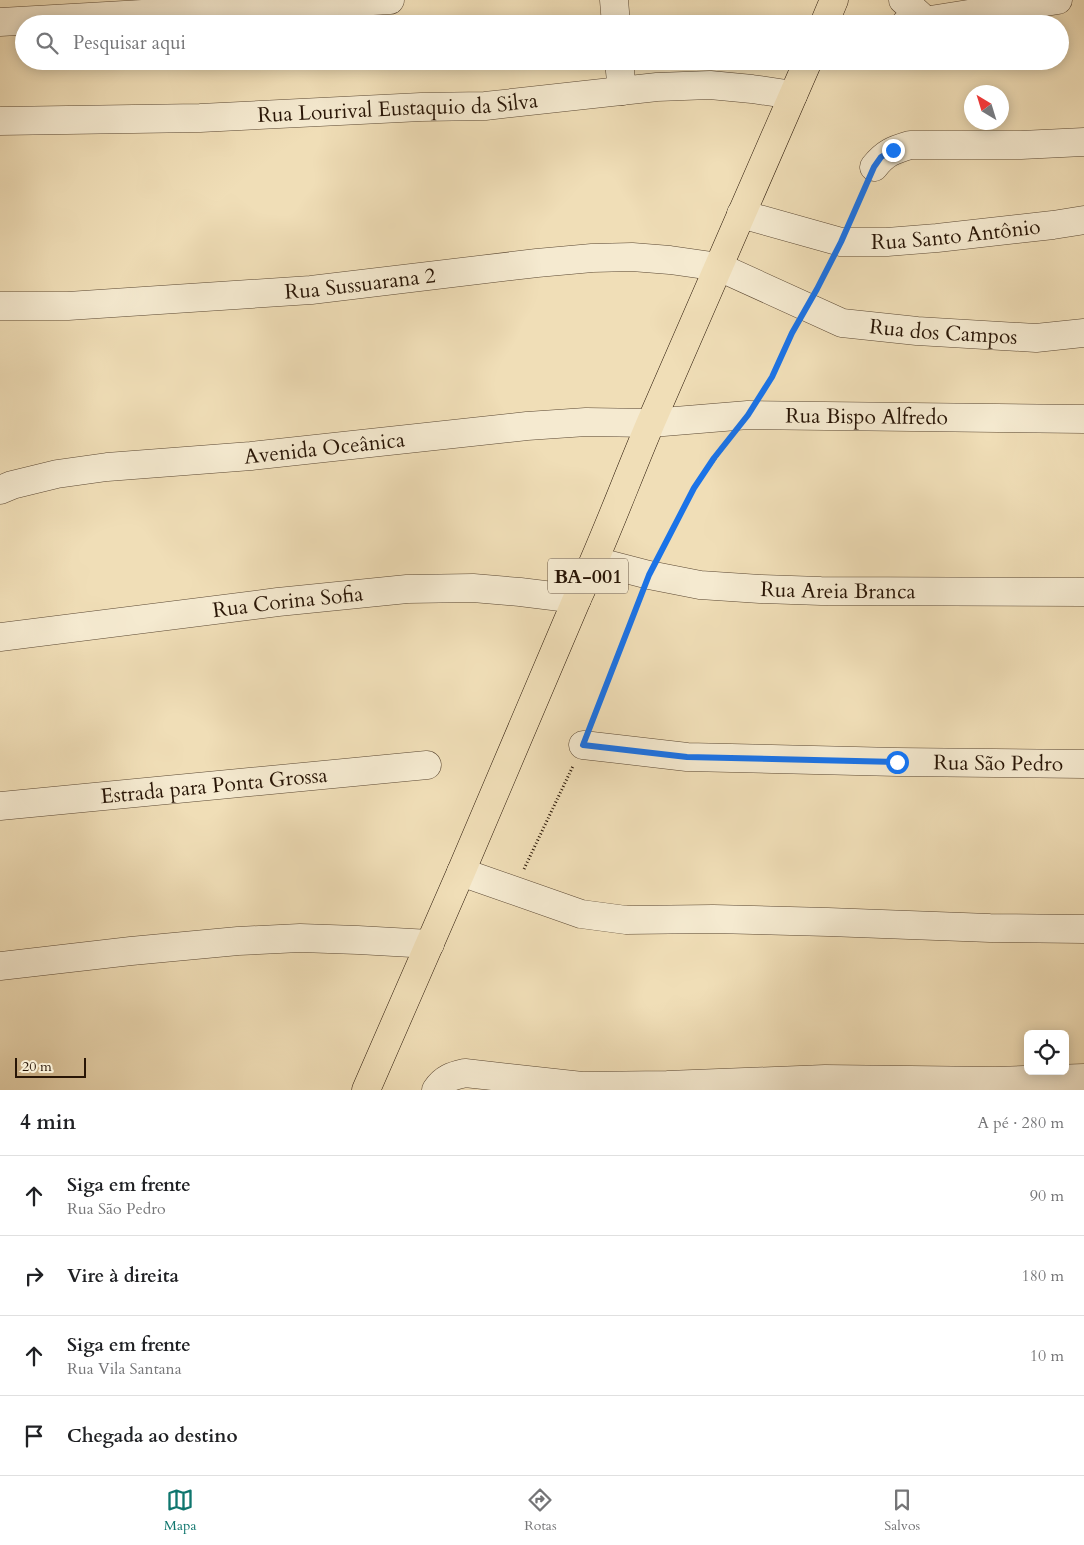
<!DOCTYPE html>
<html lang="pt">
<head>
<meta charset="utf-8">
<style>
	:root { --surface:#fff; --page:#f6f6f6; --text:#202124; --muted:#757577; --line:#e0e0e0; --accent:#0f766e }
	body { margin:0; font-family:Cardo,serif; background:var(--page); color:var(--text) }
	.controls { position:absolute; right:15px; bottom:15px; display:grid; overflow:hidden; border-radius:8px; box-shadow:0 2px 12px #0003 }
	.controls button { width:45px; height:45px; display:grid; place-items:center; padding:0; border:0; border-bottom:1px solid var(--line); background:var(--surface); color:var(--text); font:25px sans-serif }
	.compass { position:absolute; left:964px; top:85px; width:45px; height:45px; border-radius:50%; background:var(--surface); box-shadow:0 2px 12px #0003; rotate:322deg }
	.scale { position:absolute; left:15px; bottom:12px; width:71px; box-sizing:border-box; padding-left:5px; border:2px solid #281506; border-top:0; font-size:14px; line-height:18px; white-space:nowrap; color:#281506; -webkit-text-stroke:4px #f5ead0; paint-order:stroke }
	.stop { position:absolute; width:15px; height:15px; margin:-11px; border:4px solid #1a73e8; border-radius:50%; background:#fff }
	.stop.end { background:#1a73e8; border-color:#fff; box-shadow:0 1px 5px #0008 }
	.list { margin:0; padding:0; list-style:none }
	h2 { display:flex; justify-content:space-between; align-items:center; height:65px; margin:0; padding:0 20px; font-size:21px }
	h2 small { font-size:16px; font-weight:400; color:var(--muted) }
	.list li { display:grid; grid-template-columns:32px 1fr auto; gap:15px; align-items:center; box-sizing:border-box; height:80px; padding:0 20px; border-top:1px solid var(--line) }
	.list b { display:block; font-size:19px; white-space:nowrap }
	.list p { margin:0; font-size:16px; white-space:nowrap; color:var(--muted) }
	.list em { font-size:16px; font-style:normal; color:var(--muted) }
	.icon { flex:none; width:28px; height:28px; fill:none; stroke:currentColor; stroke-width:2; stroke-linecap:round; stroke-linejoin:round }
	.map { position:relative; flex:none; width:1084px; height:1090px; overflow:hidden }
	.search { position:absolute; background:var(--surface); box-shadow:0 2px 12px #0003; left:15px; right:15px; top:15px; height:55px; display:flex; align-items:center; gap:12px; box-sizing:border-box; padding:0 18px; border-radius:28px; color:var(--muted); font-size:19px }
	.sheet { height:385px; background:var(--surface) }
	nav { display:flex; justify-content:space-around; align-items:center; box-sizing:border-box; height:70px; border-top:1px solid var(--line); background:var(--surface); font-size:14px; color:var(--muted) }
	nav a { display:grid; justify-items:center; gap:2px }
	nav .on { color:var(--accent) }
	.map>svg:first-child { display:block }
</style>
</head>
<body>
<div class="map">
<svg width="1084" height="1090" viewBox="0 0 1084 1090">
	<rect width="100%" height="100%" fill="#f0deb7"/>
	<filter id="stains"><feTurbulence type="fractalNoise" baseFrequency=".004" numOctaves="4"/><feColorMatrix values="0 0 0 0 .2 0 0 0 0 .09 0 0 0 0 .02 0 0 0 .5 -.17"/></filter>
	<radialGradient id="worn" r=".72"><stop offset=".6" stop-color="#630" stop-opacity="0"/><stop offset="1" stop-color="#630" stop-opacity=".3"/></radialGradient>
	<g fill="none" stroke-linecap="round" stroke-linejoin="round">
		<defs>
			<g id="minor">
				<path d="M 614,0 L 616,24"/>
				<path d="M 903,0 L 925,20"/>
				<path d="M 0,22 L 390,0"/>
				<path d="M 905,24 L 1058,0"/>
				<path d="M 619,61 L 622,91"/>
				<path id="s1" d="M 0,121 L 200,118 L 421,107 L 485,106 L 657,87 L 710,85 L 752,89 L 793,95"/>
				<path d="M 874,167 C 885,153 893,150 910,145 L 1021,145 L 1084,142"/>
				<path id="s2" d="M 741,214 L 841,242 L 887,242 L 937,238 L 1053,225 L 1084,220"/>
				<path id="s3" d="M 0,306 L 68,306 L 311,290 L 537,263 L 592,258 L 632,257 L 670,260 L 719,267 L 842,323 L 917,331 L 1036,338 L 1084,333"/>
				<path id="s4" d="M 0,490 L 12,485 L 57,474 L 107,467 L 251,456 L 527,426 L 586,422 L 651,423 L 748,415 L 1084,419"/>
				<path id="s5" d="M 595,561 L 649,575 L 700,585 L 760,589 L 821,591 L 1084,592"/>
				<path id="s6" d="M 0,637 L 278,602 L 407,589 L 473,588 L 520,592 L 577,599"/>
				<path id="s7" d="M 583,745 L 687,757 L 897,762 L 1084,764"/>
				<path id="s8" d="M 0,806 L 427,765"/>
				<path d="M 461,872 L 581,914 L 626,920 L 713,919 L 828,922 L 990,928 L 1084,929"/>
				<path d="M 0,966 L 131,951 L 238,941 L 300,938 L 358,940 L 430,944"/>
				<path d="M 436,1090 C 444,1078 452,1076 465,1073 L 582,1086 L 667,1085 L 825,1079 L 995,1081 L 1084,1078"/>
			</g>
			<path id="major" d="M 824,24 L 834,0
				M 366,1090 L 461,872 L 577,599 C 604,541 626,481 651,422 C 703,301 756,182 808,61"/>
		</defs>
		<!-- minor casing -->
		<use href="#minor" stroke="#5a4732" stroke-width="29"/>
		<!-- major casing -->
		<use href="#major" stroke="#281506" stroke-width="29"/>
		<!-- path -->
		<path stroke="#281506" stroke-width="3" stroke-dasharray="1 2.5" stroke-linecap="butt" d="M 852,217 L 864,188
			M 819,284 L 829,265
			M 763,391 L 772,377 L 794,329
			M 661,553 L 694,488 L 727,442
			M 592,721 L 639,599
			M 524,869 L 573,766"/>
		<!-- minor -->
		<use href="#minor" stroke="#f5ead0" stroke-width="28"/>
		<!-- major -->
		<use href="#major" stroke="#f0deb7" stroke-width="28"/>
	</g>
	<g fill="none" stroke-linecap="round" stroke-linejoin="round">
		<!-- route -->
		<path stroke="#1a73e8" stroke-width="6" d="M 893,150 L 881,157 L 874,167 L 841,242 L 817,289 L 792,333 L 772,377 L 748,415 L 714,458 L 694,488 L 649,575 L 583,745 L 687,757 L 897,762"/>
	</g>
	<g text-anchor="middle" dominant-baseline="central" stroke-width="5" stroke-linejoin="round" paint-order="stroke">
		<!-- shield labels -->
		<rect fill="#f5ead0" stroke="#665543" stroke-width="1" x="548" y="558.5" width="80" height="35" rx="4"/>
		<g font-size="20" font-weight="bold" fill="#281506">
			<text x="588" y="576">BA-001</text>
		</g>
		<!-- street labels -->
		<g font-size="21" fill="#281506" stroke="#f5ead0">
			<text stroke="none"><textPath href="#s1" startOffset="398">Rua Lourival Eustaquio da Silva</textPath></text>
			<text stroke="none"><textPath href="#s2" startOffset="219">Rua Santo Antônio</textPath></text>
			<text stroke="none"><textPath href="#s3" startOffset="361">Rua Sussuarana 2</textPath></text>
			<text stroke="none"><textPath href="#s3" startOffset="959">Rua dos Campos</textPath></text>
			<text stroke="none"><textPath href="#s4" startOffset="872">Rua Bispo Alfredo</textPath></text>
			<text stroke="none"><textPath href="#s4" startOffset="328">Avenida Oceânica</textPath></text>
			<text stroke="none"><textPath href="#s5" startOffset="246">Rua Areia Branca</textPath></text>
			<text stroke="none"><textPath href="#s6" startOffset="290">Rua Corina Sofia</textPath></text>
			<text stroke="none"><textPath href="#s7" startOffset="416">Rua São Pedro</textPath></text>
			<text stroke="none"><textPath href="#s8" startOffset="215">Estrada para Ponta Grossa</textPath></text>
		</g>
	</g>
	<rect width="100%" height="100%" filter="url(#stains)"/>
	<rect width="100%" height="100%" fill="url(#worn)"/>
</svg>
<div class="controls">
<button><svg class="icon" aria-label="locate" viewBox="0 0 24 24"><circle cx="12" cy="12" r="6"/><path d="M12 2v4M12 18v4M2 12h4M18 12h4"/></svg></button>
</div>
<svg class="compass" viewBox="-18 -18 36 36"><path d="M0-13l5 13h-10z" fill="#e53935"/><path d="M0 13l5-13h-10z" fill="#757577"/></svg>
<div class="scale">20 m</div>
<div class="stop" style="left:897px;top:762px"></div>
<div class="stop end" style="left:893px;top:150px"></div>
<div class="search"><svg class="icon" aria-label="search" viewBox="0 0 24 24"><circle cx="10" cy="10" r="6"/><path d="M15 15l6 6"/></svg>Pesquisar aqui</div>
</div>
<section class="sheet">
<h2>4 min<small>A pé · 280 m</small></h2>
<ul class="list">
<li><svg class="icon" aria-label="ahead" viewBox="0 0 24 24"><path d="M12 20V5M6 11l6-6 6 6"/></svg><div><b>Siga em frente</b><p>Rua São Pedro</p></div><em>90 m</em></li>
<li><svg class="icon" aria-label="right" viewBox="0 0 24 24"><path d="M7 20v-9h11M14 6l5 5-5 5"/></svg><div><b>Vire à direita</b></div><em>180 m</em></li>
<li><svg class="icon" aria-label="ahead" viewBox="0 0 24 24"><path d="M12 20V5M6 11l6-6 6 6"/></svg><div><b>Siga em frente</b><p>Rua Vila Santana</p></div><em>10 m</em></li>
<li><svg class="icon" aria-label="arrive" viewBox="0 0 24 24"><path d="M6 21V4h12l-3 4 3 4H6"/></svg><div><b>Chegada ao destino</b></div></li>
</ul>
</section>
<nav>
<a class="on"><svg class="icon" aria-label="map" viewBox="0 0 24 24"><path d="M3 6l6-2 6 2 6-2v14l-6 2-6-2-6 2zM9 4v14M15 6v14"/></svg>Mapa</a>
<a><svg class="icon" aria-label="directions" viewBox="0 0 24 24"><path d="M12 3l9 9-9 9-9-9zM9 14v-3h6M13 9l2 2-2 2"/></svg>Rotas</a>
<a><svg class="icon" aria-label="saved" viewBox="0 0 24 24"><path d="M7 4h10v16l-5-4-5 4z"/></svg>Salvos</a>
</nav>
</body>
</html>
